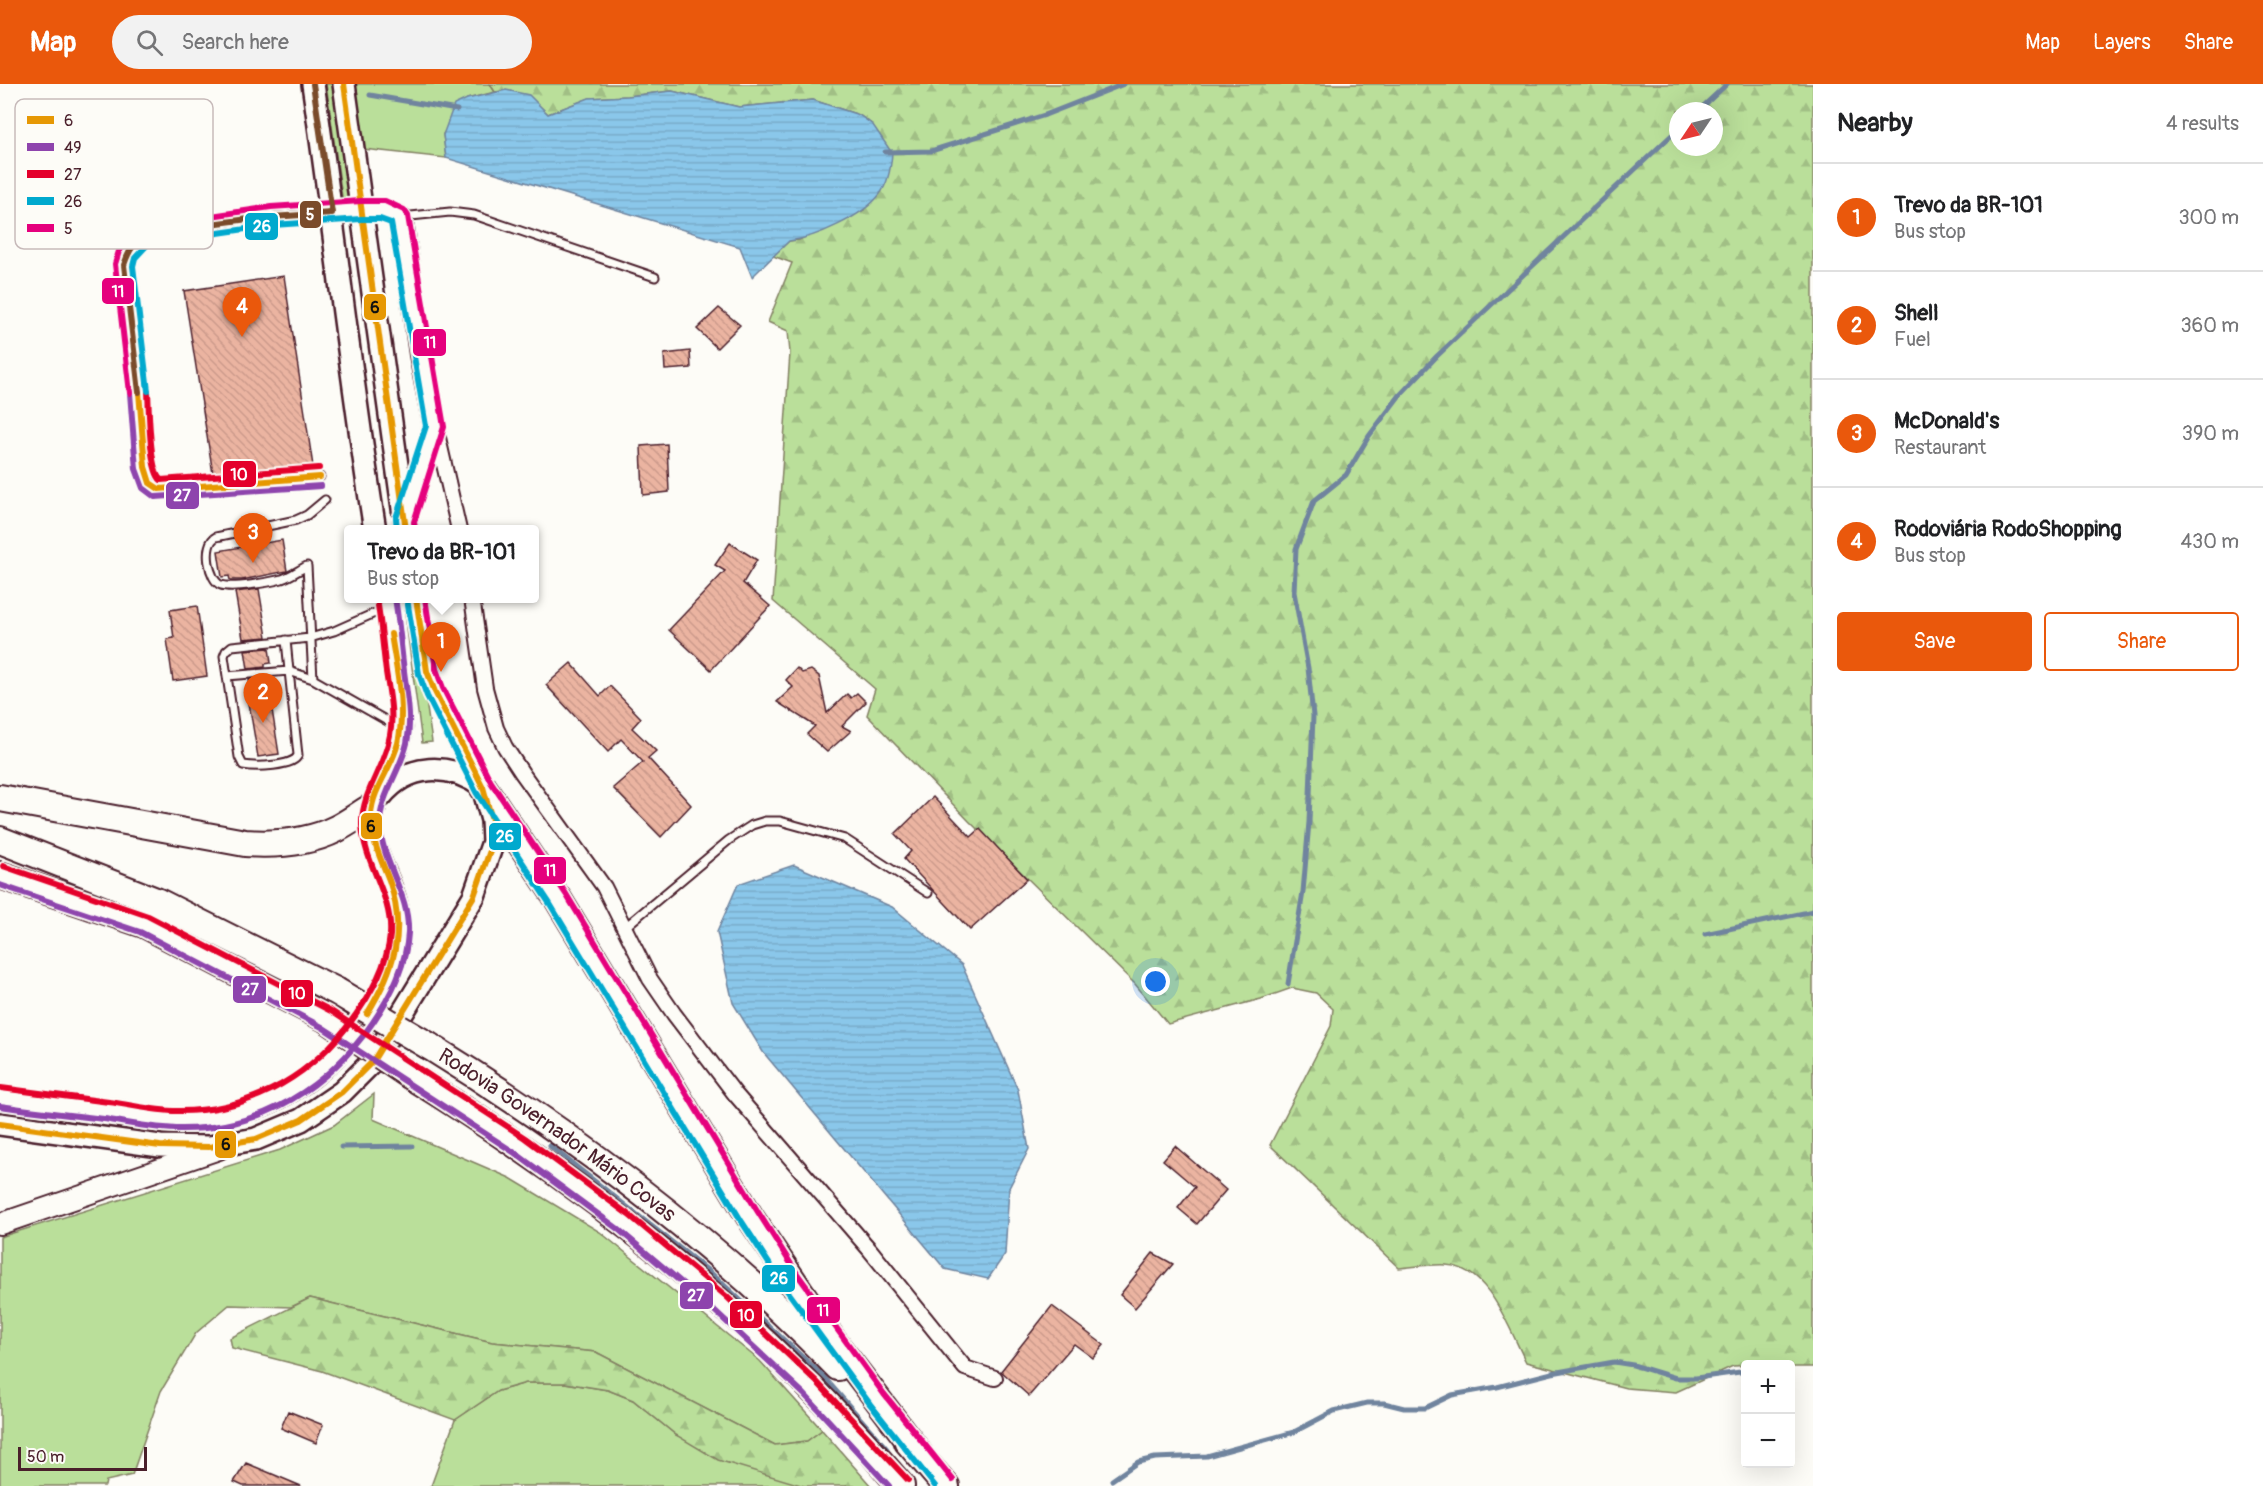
<!DOCTYPE html>
<html lang="en">
<head>
<meta charset="utf-8">
<style>
	:root { --surface:#fff; --page:#f2f2f2; --text:#202124; --muted:#757577; --line:#e0e0e0; --accent:#ea580c }
	body { margin:0; font-family:Pangolin,sans-serif; background:var(--page); color:var(--text) }
	.controls { position:absolute; right:18px; bottom:18px; display:grid; overflow:hidden; border-radius:6px; box-shadow:0 6px 24px #0002 }
	.controls button { width:54px; height:54px; display:grid; place-items:center; padding:0; border:0; border-bottom:2px solid var(--line); background:var(--surface); color:var(--text); font:30px sans-serif }
	.compass { position:absolute; left:1669px; top:18px; width:54px; height:54px; border-radius:50%; background:var(--surface); box-shadow:0 6px 24px #0002; rotate:235deg }
	.scale { position:absolute; left:18px; bottom:15px; width:129px; box-sizing:border-box; padding-left:6px; border:3px solid #4a1f2b; border-top:0; font-size:16px; line-height:21px; white-space:nowrap; color:#4a1f2b; -webkit-text-stroke:4px #fdfcf7; paint-order:stroke }
	.you { position:absolute; left:1156px; top:898px; width:21px; height:21px; margin:-15px; border:4px solid #fff; border-radius:50%; background:#1a73e8; box-shadow:0 0 0 9px #1a73e833 }
	.badge { display:grid; place-items:center; width:39px; height:39px; border-radius:50%; background:var(--accent); color:#fff; font-size:20px; font-weight:700 }
	.pin { position:absolute; translate:-50% -50px; filter:drop-shadow(0 2px 3px #0008) }
	.pin::after { content:''; position:absolute; top:32px; width:21px; height:18px; background:inherit; clip-path:polygon(0 0,100% 0,50% 100%) }
	.popup { position:absolute; left:344px; top:441px; width:195px; height:78px; box-sizing:border-box; display:grid; place-content:center; border-radius:6px; background:var(--surface); filter:drop-shadow(0 2px 4px #0005); font-size:20px; white-space:nowrap; color:var(--muted) }
	.popup b { font-size:22px; color:var(--text) }
	.popup::after { content:''; position:absolute; left:50%; top:100%; margin-left:-12px; border:12px solid transparent; border-top-color:var(--surface) }
	.list { margin:0; padding:0; list-style:none }
	h2 { display:flex; justify-content:space-between; align-items:center; height:78px; margin:0; padding:0 24px; font-size:26px }
	h2 small { font-size:20px; font-weight:400; color:var(--muted) }
	.list li { display:grid; grid-template-columns:39px 1fr auto; gap:18px; align-items:center; box-sizing:border-box; height:108px; padding:0 24px; border-top:2px solid var(--line) }
	.list b { display:block; font-size:22px; white-space:nowrap }
	.list p { margin:0; font-size:20px; white-space:nowrap; color:var(--muted) }
	.list em { font-size:20px; font-style:normal; color:var(--muted) }
	.actions { display:flex; gap:12px; padding:18px 24px }
	.actions a { flex:1; padding:14px 0; border:2px solid var(--accent); border-radius:6px; text-align:center; font-size:21px; color:var(--accent) }
	.actions .main { background:var(--accent); color:#fff }
	.icon { flex:none; width:33px; height:33px; fill:none; stroke:currentColor; stroke-width:2; stroke-linecap:round; stroke-linejoin:round }
	.map { position:relative; flex:none; width:1813px; height:1402px; overflow:hidden }
	header { display:flex; align-items:center; gap:36px; box-sizing:border-box; height:84px; padding:0 30px; background:var(--accent); color:#fff }
	header strong { font-size:28px }
	nav { display:flex; gap:33px; margin-inline-start:auto; font-size:21px }
	.search { width:420px; height:54px; background:var(--page); display:flex; align-items:center; gap:15px; box-sizing:border-box; padding:0 21px; border-radius:33px; color:var(--muted); font-size:22px }
	main { display:flex }
	aside { flex:1; background:var(--surface) }
	.map>svg:first-child { display:block }
</style>
</head>
<body>
<header>
<strong>Map</strong>
<div class="search"><svg class="icon" aria-label="search" viewBox="0 0 24 24"><circle cx="10" cy="10" r="6"/><path d="M15 15l6 6"/></svg>Search here</div>
<nav><a>Map</a><a>Layers</a><a>Share</a></nav>
</header>
<main>
<div class="map">
<svg width="1813" height="1402" viewBox="0 0 1813 1402">
	<defs>
		<pattern id="forest-firs" width="22" height="20" patternUnits="userSpaceOnUse" patternTransform="scale(1.5)"><rect width="22" height="20" fill="#badf9a"/><path d="M5 1l3.5 6h-7zM16 11l3.5 6h-7z" fill="#a1bf85"/></pattern>
		<pattern id="water-rules" width="6" height="5" patternUnits="userSpaceOnUse" patternTransform="scale(1.5)"><rect width="6" height="5" fill="#8ac7ea"/><path d="M0 2.5h6" fill="none" stroke="#79aac9"/></pattern>
		<pattern id="building-back-hatch" width="6" height="6" patternUnits="userSpaceOnUse" patternTransform="scale(1.5)"><rect width="6" height="6" fill="#ebb4a1"/><path d="M-1 5l2 2M0 0l6 6M5-1l2 2" fill="none" stroke="#cb9a8b"/></pattern>
	</defs>
	<rect width="100%" height="100%" fill="#fdfcf7"/>
	<filter id="ink" filterUnits="userSpaceOnUse"><feTurbulence type="fractalNoise" baseFrequency=".0167" numOctaves="2"/><feDisplacementMap in="SourceGraphic" scale="12" xChannelSelector="R" yChannelSelector="G"/><feConvolveMatrix kernelMatrix="1 2 1 2 8 2 1 2 1" color-interpolation-filters="sRGB"/></filter>
	<g filter="url(#ink)">
		<!-- green -->
		<path fill="#badf9a" stroke="#827f62" stroke-width="1.5" d="M 326,0 L 338,0 L 356,119 L 343,120 Z
			M 353,0 L 490,0 L 495,8 L 467,15 L 443,50 L 446,74 L 363,65 Z
			M 403,515 L 411,515 L 432,658 L 422,659 Z
			M 374,1010 L 373,1035 L 510,1094 L 600,1148 L 760,1277 L 822,1346 L 807,1357 L 775,1361 L 596,1268 L 492,1258 L 310,1214 L 291,1223 L 229,1221 L 196,1249 L 161,1307 L 132,1391 L 106,1397 L 105,1402 L 0,1402 L 0,1153 L 280,1066 L 334,1041 Z
			M 526,1299 L 565,1299 L 608,1306 L 633,1316 L 676,1351 L 804,1402 L 431,1402 L 455,1336 L 498,1307 Z"/>
		<!-- forest -->
		<path fill="url(#forest-firs)" stroke="#827f62" stroke-width="1.5" fill-rule="evenodd" d="M 490,0 L 1813,0 L 1813,1283 L 1791,1283 L 1790,1280 L 1733,1282 L 1676,1308 L 1626,1304 L 1526,1278 C 1509,1245 1489,1183 1446,1181 C 1431,1180 1414,1183 1399,1184 L 1270,1061 L 1331,942 L 1333,925 L 1316,909 L 1292,904 L 1261,915 L 1168,940 L 1135,900 L 969,737 L 867,631 L 875,605 L 773,517 L 790,269 L 788,247 L 768,238 L 792,179 L 773,172 L 789,157 L 799,156 L 864,126 L 873,41 L 859,31 L 813,16 L 739,23 L 672,7 L 628,12 L 590,14 L 548,30 C 534,16 515,4 495,8 ZM 1678,27 L 1714,27 L 1714,63 L 1678,63 Z
			M 310,1214 L 492,1258 L 596,1268 L 775,1361 L 807,1357 L 822,1346 L 871,1402 L 804,1402 L 718,1376 L 676,1351 L 633,1316 L 608,1306 L 565,1299 L 526,1299 L 498,1307 L 455,1336 L 322,1287 L 232,1264 L 230,1254 Z"/>
		<!-- water -->
		<path fill="url(#water-rules)" stroke="#70849e" stroke-width="1.5" d="M 506,6 L 529,11 L 548,30 L 589,14 L 628,12 L 672,7 L 739,23 L 813,16 L 859,31 L 873,41 L 892,69 C 891,83 889,98 880,110 C 864,132 815,154 789,157 L 752,193 L 740,163 L 446,74 L 443,51 L 454,21 L 467,15 Z
			M 794,781 L 892,823 L 962,881 L 1018,1006 L 1029,1065 L 1009,1104 L 1005,1170 L 988,1195 L 945,1185 L 763,968 L 733,919 L 717,848 L 738,800 Z"/>
		<g fill="none" stroke-linecap="round" stroke-linejoin="round">
			<!-- stream -->
			<path stroke="#70849e" stroke-width="5" d="M 370,11 L 457,26
				M 1698,27 L 1727,0
				M 885,68 L 931,67 L 1045,31 L 1124,0
				M 1705,850 L 1813,827
				M 1288,900 L 1303,808 L 1309,738 L 1313,632 L 1308,584 L 1294,508 L 1296,465 L 1314,417 L 1346,391 L 1369,352 L 1400,311 L 1437,272 L 1678,45
				M 550,1062 L 711,1189 L 821,1290 L 887,1365
				M 341,1063 L 412,1062
				M 1112,1396 L 1138,1378 L 1155,1374 L 1207,1372 L 1294,1348 L 1334,1327 L 1367,1319 L 1384,1319 L 1404,1324 L 1425,1324 L 1452,1311 L 1497,1303 L 1552,1289 L 1614,1278 L 1633,1281 L 1676,1294 L 1696,1294 L 1740,1288"/>
		</g>
		<!-- building -->
		<path fill="url(#building-back-hatch)" stroke="#4a1f2b" stroke-width="1.5" d="M 284,192 L 313,382 L 214,396 L 184,207 Z
			M 719,224 L 740,241 L 717,264 L 697,245 Z
			M 690,267 L 691,284 L 665,286 L 664,270 Z
			M 667,360 L 669,408 L 643,411 L 641,362 Z
			M 282,456 L 287,487 L 242,496 L 230,496 L 229,492 L 222,493 L 218,467 Z
			M 730,459 L 757,476 L 743,499 L 770,522 L 711,586 L 669,546 L 725,487 L 715,481 Z
			M 259,505 L 267,553 L 243,555 L 235,508 Z
			M 197,522 L 207,592 L 173,597 L 167,555 L 174,554 L 170,526 Z
			M 269,564 L 271,579 L 265,580 L 265,583 L 248,585 L 245,566 Z
			M 571,579 L 600,612 L 610,602 L 641,634 L 632,644 L 656,667 L 648,674 L 691,721 L 661,753 L 613,704 L 643,678 L 621,655 L 608,668 L 546,601 Z
			M 797,584 L 802,589 L 811,586 L 819,592 L 827,629 L 847,610 L 851,614 L 857,609 L 866,618 L 842,642 L 851,647 L 827,668 L 807,650 L 815,642 L 777,618 L 793,603 L 786,596 Z
			M 267,594 L 279,670 L 258,673 L 247,607 L 251,607 L 249,596 Z
			M 933,713 L 971,753 L 980,745 L 1027,795 L 970,846 L 904,775 L 911,767 L 895,750 Z
			M 1175,1062 L 1226,1106 L 1197,1140 L 1178,1124 L 1195,1103 L 1163,1076 Z
			M 1153,1169 L 1173,1180 L 1135,1224 L 1120,1211 Z
			M 1052,1222 L 1104,1261 L 1093,1274 L 1074,1260 L 1029,1312 L 1001,1287 Z
			M 288,1327 L 323,1341 L 316,1359 L 281,1344 Z
			M 246,1379 L 301,1402 L 243,1402 L 234,1398 Z"/>
		<g fill="none" stroke-linecap="round" stroke-linejoin="round">
			<defs>
				<path id="lane" d="M 401,133 L 450,128 L 474,131 L 655,193
					M 320,393 L 164,406 L 159,405 L 150,399 L 145,383 L 139,308 L 124,181 L 127,169 L 145,151 L 272,132 L 328,129
					M 386,524 L 334,547 L 310,554 L 232,562 L 226,567 L 224,572 L 239,673 L 243,681 C 255,683 294,683 298,671 L 289,587 L 313,595 L 396,642
					M 227,592 L 289,587 L 286,556
					M 313,595 L 307,482 C 299,486 291,492 282,495 C 270,498 233,505 221,501 C 209,497 202,460 216,453 L 296,436 L 307,431 L 325,416
					M 624,844 L 729,756 L 752,741 L 765,737 L 780,737 L 845,755 L 928,809"/>
				<path id="street" d="M 436,345 L 459,446
					M 472,514 L 485,604 L 496,644 L 505,663 L 522,689 L 604,803 L 650,895 L 674,930 L 735,1010 L 870,1166 L 965,1284 L 995,1294"/>
				<path id="secondary" d="M 0,1140 L 219,1065"/>
				<path id="primary" d="M 313,0 C 335,148 351,298 375,446
					M 344,0 L 406,446
					M 347,127 L 382,126 L 399,133 L 402,143 L 421,271 L 435,343 L 407,431
					M 381,712 C 408,679 449,678 483,703
					M 0,1013 C 36,1018 72,1022 108,1027 C 130,1030 153,1035 176,1036 C 249,1039 317,1003 358,943 C 378,915 396,885 399,849 C 401,806 372,778 371,740 C 371,710 392,687 398,659 C 404,636 398,610 395,587 C 392,563 390,538 386,514
					M 0,1040 L 160,1062 L 209,1063 L 256,1055 L 301,1036 L 342,1008 L 373,977 L 474,812 L 493,758 L 492,736 L 483,703 L 435,608 L 427,587 L 416,514"/>
				<g id="highway">
					<path d="M 483,703 L 558,815 L 750,1133 L 834,1258 L 920,1371"/>
					<path d="M 0,714 L 245,759 C 275,761 308,759 336,745 C 348,739 360,730 372,723"/>
					<path d="M 0,756 L 156,817 L 336,907"/>
					<path d="M 0,791 L 144,840 L 327,935"/>
					<path id="s1" d="M 429,962 C 577,1053 717,1158 838,1283"/>
					<path d="M 411,992 C 592,1104 763,1238 901,1402"/>
					<path d="M 908,1358 L 946,1402"/>
				</g>
			</defs>
			<!-- lane casing -->
			<use href="#lane" stroke="#4a1f2b" stroke-width="11"/>
			<!-- street casing -->
			<use href="#street" stroke="#4a1f2b" stroke-width="18"/>
			<!-- secondary casing -->
			<use href="#secondary" stroke="#4a1f2b" stroke-width="24"/>
			<!-- primary casing -->
			<use href="#primary" stroke="#4a1f2b" stroke-width="26"/>
			<!-- highway casing -->
			<use href="#highway" stroke="#4a1f2b" stroke-width="30"/>
			<!-- lane -->
			<use href="#lane" stroke="#fdfcf7" stroke-width="7"/>
			<!-- street -->
			<use href="#street" stroke="#fdfcf7" stroke-width="14"/>
			<!-- secondary -->
			<use href="#secondary" stroke="#fdfcf7" stroke-width="20"/>
			<!-- primary -->
			<use href="#primary" stroke="#fdfcf7" stroke-width="21"/>
			<!-- highway -->
			<use href="#highway" stroke="#fdfcf7" stroke-width="26"/>
			<defs>
				<path id="highway-bridge" d="M 336,907 L 429,962
					M 327,935 L 411,992"/>
			</defs>
			<!-- highway-bridge casing -->
			<use href="#highway-bridge" stroke="#4a1f2b" stroke-width="30" stroke-linecap="butt"/>
			<!-- highway-bridge -->
			<use href="#highway-bridge" stroke="#fdfcf7" stroke-width="26"/>
			<defs>
				<path id="bus-1" d="M 344,0 L 406,446
					M 139,308 L 145,383 L 150,399 L 159,405 L 320,393
					M 367,930 C 394,886 407,847 389,796 C 381,775 370,754 371,731 C 372,705 392,684 398,659 C 406,623 396,585 391,550
					M 0,1040 L 160,1062 L 209,1063 L 256,1055 L 301,1036 L 342,1008 L 373,977 L 474,812 L 493,758 L 492,736 L 483,703 L 435,608 L 427,587 L 416,514"/>
				<path id="bus-2" d="M 130,309 L 136,385 L 143,404 L 155,413 L 321,402
					M 0,801 L 140,848 L 322,943 L 515,1069 L 618,1145 L 714,1226 L 804,1310 L 889,1402
					M 0,1022 C 34,1027 69,1031 104,1035 C 127,1039 151,1044 176,1045 C 252,1047 317,1011 363,952 C 385,923 406,886 408,849 C 410,810 381,778 380,740 C 380,711 401,686 407,659 C 412,635 407,611 404,587 C 401,563 399,538 395,514"/>
				<path id="bus-3" d="M 148,307 C 149,324 149,387 161,396 L 319,384
					M 3,782 L 148,832 L 331,927 L 525,1054 L 629,1131 L 726,1212 L 817,1298 L 908,1396
					M 1,1004 C 37,1009 73,1013 109,1018 C 132,1021 154,1027 177,1027 C 245,1028 304,997 346,944 C 367,917 387,885 390,851 C 393,812 364,780 362,741 C 361,709 385,682 390,651 C 394,630 389,608 386,588 C 383,564 381,539 377,515"/>
				<path id="bus-4" d="M 148,307 L 133,182 L 135,174 L 149,159 L 273,141 L 361,135 L 380,135 L 391,139 L 426,342 L 396,434 L 397,446
					M 407,515 L 419,590 L 427,612 L 476,708 L 550,820 L 742,1138 L 783,1201 L 870,1320 L 935,1402"/>
				<path id="bus-5" d="M 130,309 L 115,180 L 120,164 L 144,142 L 271,123 L 361,117 L 385,117 L 404,126 L 408,132 L 444,343 L 414,438 L 415,445
					M 425,514 L 436,585 L 443,604 L 491,698 L 566,810 L 758,1128 L 798,1191 L 884,1310 L 953,1396"/>
				<path id="bus-6" d="M 139,308 L 124,181 C 130,163 138,151 157,147 L 256,134 L 332,129 L 313,0"/>
			</defs>
			<!-- bus-1 casing -->
			<use href="#bus-1" stroke="#fdfcf7" stroke-width="10"/>
			<!-- bus-2 casing -->
			<use href="#bus-2" stroke="#fdfcf7" stroke-width="10"/>
			<!-- bus-3 casing -->
			<use href="#bus-3" stroke="#fdfcf7" stroke-width="10"/>
			<!-- bus-4 casing -->
			<use href="#bus-4" stroke="#fdfcf7" stroke-width="10"/>
			<!-- bus-5 casing -->
			<use href="#bus-5" stroke="#fdfcf7" stroke-width="10"/>
			<!-- bus-6 casing -->
			<use href="#bus-6" stroke="#fdfcf7" stroke-width="10"/>
			<!-- bus-1 -->
			<use href="#bus-1" stroke="#e69804" stroke-width="6"/>
			<!-- bus-2 -->
			<use href="#bus-2" stroke="#8e44ad" stroke-width="6"/>
			<!-- bus-3 -->
			<use href="#bus-3" stroke="#e4002b" stroke-width="6"/>
			<!-- bus-4 -->
			<use href="#bus-4" stroke="#00a9ce" stroke-width="6"/>
			<!-- bus-5 -->
			<use href="#bus-5" stroke="#e5007d" stroke-width="6"/>
			<!-- bus-6 -->
			<use href="#bus-6" stroke="#7a4b2a" stroke-width="6"/>
		</g>
	</g>
	<g text-anchor="middle" dominant-baseline="central" stroke-width="5" stroke-linejoin="round" paint-order="stroke">
		<!-- street labels -->
		<g font-size="21" fill="#4a1f2b" stroke="#fdfcf7">
			<text stroke="none"><textPath href="#s1" startOffset="156">Rodovia Governador Mário Covas</textPath></text>
		</g>
	</g>
	<!-- legend -->
	<rect x="15" y="15" width="198" height="150" rx="9" fill="#fdfcf7" stroke="#c7baba" stroke-width="1.5"/>
	<rect x="27" y="32" width="27" height="8" fill="#e69804"/>
	<rect x="27" y="59" width="27" height="8" fill="#8e44ad"/>
	<rect x="27" y="86" width="27" height="8" fill="#e4002b"/>
	<rect x="27" y="113" width="27" height="8" fill="#00a9ce"/>
	<rect x="27" y="140" width="27" height="8" fill="#e5007d"/>
	<g font-size="16" fill="#4a1f2b">
		<text x="64" y="42">6</text>
		<text x="64" y="69">49</text>
		<text x="64" y="96">27</text>
		<text x="64" y="123">26</text>
		<text x="64" y="150">5</text>
	</g>
	<g stroke="#fdfcf7" stroke-width="2">
		<rect x="299" y="116" width="23" height="29" rx="6" fill="#7a4b2a"/>
		<rect x="244" y="128" width="35" height="29" rx="6" fill="#00a9ce"/>
		<rect x="101" y="193" width="34" height="28" rx="6" fill="#e5007d"/>
		<rect x="363" y="209" width="24" height="28" rx="6" fill="#e69804"/>
		<rect x="412" y="244" width="35" height="29" rx="6" fill="#e5007d"/>
		<rect x="222" y="376" width="35" height="28" rx="6" fill="#e4002b"/>
		<rect x="165" y="397" width="35" height="29" rx="6" fill="#8e44ad"/>
		<rect x="360" y="728" width="23" height="28" rx="6" fill="#e69804"/>
		<rect x="488" y="738" width="34" height="29" rx="6" fill="#00a9ce"/>
		<rect x="533" y="772" width="34" height="29" rx="6" fill="#e5007d"/>
		<rect x="232" y="891" width="35" height="29" rx="6" fill="#8e44ad"/>
		<rect x="280" y="895" width="34" height="29" rx="6" fill="#e4002b"/>
		<rect x="214" y="1046" width="23" height="29" rx="6" fill="#e69804"/>
		<rect x="761" y="1180" width="35" height="29" rx="6" fill="#00a9ce"/>
		<rect x="679" y="1197" width="35" height="29" rx="6" fill="#8e44ad"/>
		<rect x="806" y="1212" width="35" height="28" rx="6" fill="#e5007d"/>
		<rect x="729" y="1216" width="34" height="29" rx="6" fill="#e4002b"/>
	</g>
	<g font-size="16" text-anchor="middle" font-weight="bold" fill="#fff">
		<text x="310" y="136">5</text>
		<text x="262" y="148">26</text>
		<text x="118" y="213">11</text>
		<text x="430" y="264">11</text>
		<text x="239" y="396">10</text>
		<text x="182" y="417">27</text>
		<text x="505" y="758">26</text>
		<text x="550" y="792">11</text>
		<text x="250" y="911">27</text>
		<text x="297" y="915">10</text>
		<text x="779" y="1200">26</text>
		<text x="696" y="1217">27</text>
		<text x="823" y="1232">11</text>
		<text x="746" y="1237">10</text>
	</g>
	<g font-size="16" text-anchor="middle" font-weight="bold" fill="#111">
		<text x="375" y="229">6</text>
		<text x="371" y="748">6</text>
		<text x="226" y="1066">6</text>
	</g>
</svg>
<div class="controls">
<button>+</button>
<button>−</button>
</div>
<svg class="compass" viewBox="-18 -18 36 36"><path d="M0-13l5 13h-10z" fill="#e53935"/><path d="M0 13l5-13h-10z" fill="#757577"/></svg>
<div class="scale">50 m</div>
<div class="you"></div>
<div class="pin badge" style="left:441px;top:588px">1</div>
<div class="popup"><b>Trevo da BR-101</b>Bus stop</div>
<div class="pin badge" style="left:263px;top:639px">2</div>
<div class="pin badge" style="left:253px;top:479px">3</div>
<div class="pin badge" style="left:242px;top:253px">4</div>
</div>
<aside>
<h2>Nearby<small>4 results</small></h2>
<ul class="list">
<li><span class="badge">1</span><div><b>Trevo da BR-101</b><p>Bus stop</p></div><em>300 m</em></li>
<li><span class="badge">2</span><div><b>Shell</b><p>Fuel</p></div><em>360 m</em></li>
<li><span class="badge">3</span><div><b>McDonald's</b><p>Restaurant</p></div><em>390 m</em></li>
<li><span class="badge">4</span><div><b>Rodoviária RodoShopping</b><p>Bus stop</p></div><em>430 m</em></li>
</ul>
<div class="actions"><a class="main">Save</a><a>Share</a></div>
</aside>
</main>
</body>
</html>
